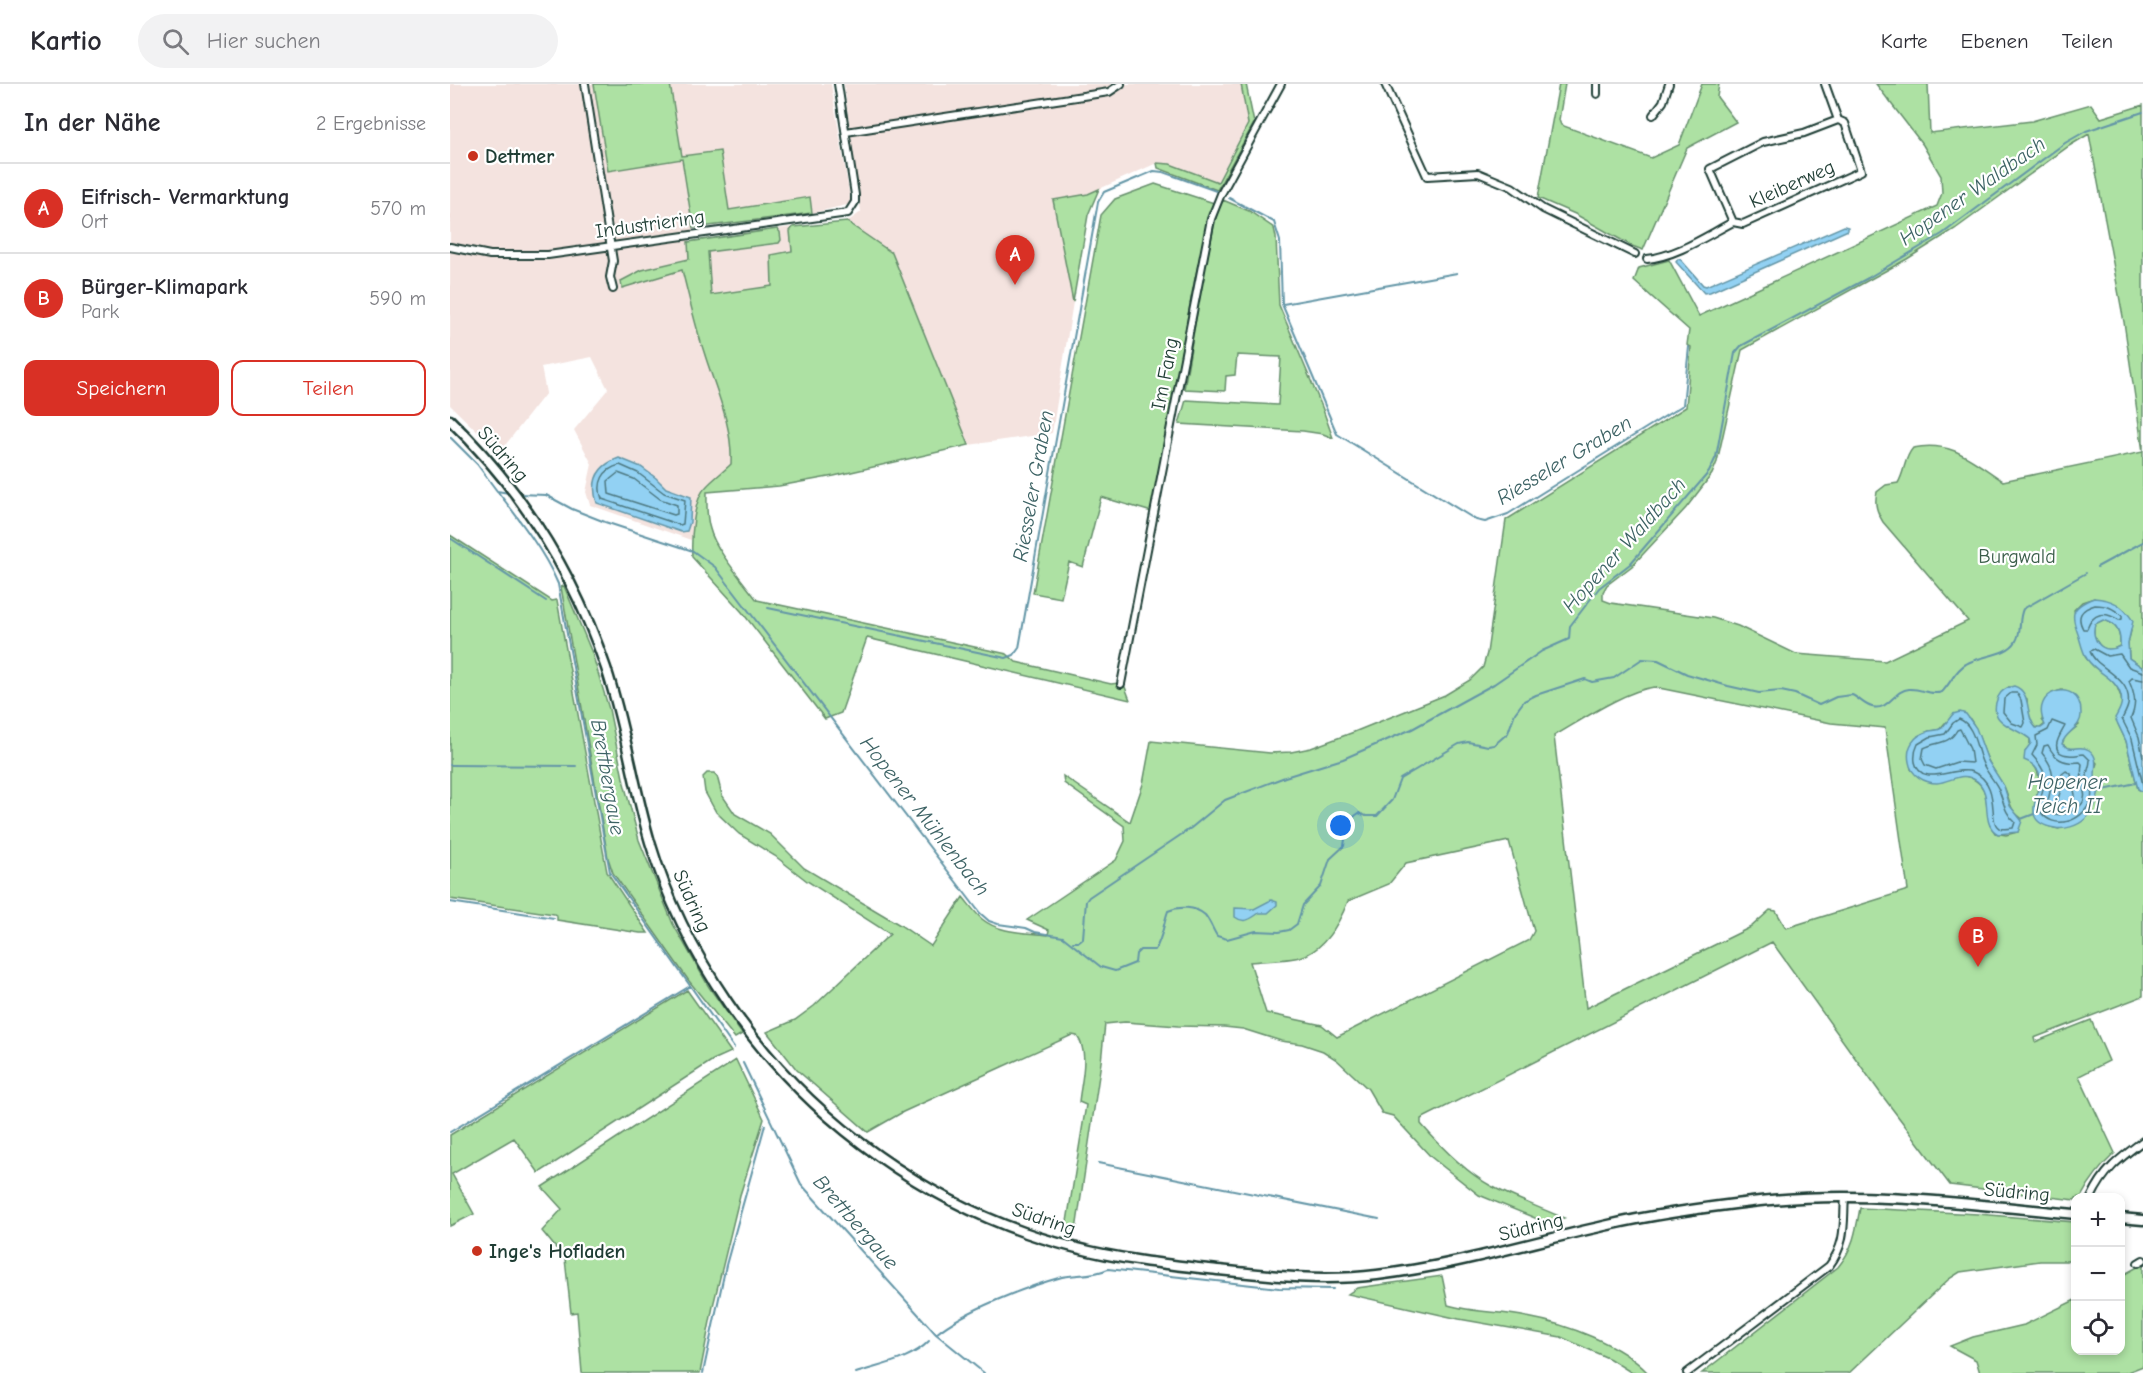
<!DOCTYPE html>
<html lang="de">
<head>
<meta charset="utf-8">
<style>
	:root { --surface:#fff; --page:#f2f2f3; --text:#2b2b33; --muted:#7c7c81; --line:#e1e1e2; --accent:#d93025 }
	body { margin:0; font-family:"Comic Neue",sans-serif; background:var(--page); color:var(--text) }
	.controls { position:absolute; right:18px; bottom:18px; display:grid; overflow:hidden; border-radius:12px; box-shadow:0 3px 9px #0003 }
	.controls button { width:54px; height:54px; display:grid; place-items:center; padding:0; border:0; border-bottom:2px solid var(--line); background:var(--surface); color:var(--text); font:30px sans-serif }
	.you { position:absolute; left:891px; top:742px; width:21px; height:21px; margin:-15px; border:4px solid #fff; border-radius:50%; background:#1a73e8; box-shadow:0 0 0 9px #1a73e833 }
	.badge { display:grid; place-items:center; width:39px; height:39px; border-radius:50%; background:var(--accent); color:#fff; font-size:20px; font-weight:700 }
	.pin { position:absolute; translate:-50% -50px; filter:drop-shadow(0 2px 3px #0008) }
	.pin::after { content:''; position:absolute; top:32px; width:21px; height:18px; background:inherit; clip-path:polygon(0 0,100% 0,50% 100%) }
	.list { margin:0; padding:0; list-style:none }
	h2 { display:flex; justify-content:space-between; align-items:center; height:78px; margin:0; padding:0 24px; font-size:26px }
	h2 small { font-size:20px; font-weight:400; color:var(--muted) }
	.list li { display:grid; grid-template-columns:39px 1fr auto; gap:18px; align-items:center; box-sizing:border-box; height:90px; padding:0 24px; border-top:2px solid var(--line) }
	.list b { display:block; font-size:22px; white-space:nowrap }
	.list p { margin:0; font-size:20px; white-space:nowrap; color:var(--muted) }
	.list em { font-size:20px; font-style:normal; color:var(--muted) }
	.actions { display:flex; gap:12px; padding:18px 24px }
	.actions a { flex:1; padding:14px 0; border:2px solid var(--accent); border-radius:12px; text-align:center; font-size:21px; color:var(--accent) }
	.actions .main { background:var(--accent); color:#fff }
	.icon { flex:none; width:33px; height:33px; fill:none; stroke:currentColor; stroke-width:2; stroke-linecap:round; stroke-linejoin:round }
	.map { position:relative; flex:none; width:1693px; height:1289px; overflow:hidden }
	header { display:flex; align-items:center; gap:36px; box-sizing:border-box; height:84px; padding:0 30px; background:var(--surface); border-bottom:2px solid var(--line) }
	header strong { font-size:28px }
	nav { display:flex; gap:33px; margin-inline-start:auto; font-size:21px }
	.search { width:420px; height:54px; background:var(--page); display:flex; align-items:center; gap:15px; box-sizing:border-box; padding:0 21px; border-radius:33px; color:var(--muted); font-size:22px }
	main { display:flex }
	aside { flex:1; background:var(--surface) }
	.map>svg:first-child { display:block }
</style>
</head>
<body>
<header>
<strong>Kartio</strong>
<div class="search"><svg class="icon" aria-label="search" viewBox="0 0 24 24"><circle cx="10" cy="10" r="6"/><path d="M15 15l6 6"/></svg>Hier suchen</div>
<nav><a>Karte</a><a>Ebenen</a><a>Teilen</a></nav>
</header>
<main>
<aside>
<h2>In der Nähe<small>2 Ergebnisse</small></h2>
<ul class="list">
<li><span class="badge">A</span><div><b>Eifrisch- Vermarktung</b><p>Ort</p></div><em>570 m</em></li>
<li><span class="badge">B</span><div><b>Bürger-Klimapark</b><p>Park</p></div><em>590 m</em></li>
</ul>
<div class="actions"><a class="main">Speichern</a><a>Teilen</a></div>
</aside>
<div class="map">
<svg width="1693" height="1289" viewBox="0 0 1693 1289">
	<rect width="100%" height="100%" fill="#fff"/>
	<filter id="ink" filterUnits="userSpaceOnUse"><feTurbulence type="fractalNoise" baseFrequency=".0167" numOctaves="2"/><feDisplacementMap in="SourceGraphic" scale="12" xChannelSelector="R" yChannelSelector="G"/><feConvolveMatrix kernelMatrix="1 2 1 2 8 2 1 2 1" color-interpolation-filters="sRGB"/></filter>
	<g filter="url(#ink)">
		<!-- built -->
		<path fill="#f4e3df" d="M 0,0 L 381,0 L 401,120 L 362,129 L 244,144 L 238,158 L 240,175 L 192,186 L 172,204 L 232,186 L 253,264 L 278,341 L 282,360 L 281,380 L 254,404 L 249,413 L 241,456 L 140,421 L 136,408 L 142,380 L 124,346 L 158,305 L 142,273 L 91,283 L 96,309 L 49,369 L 0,321 Z
			M 394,0 L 791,0 L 798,40 L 768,99 L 720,80 L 707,79 L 638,110 L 603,116 L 623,218 L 602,349 L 519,361 L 442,169 L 397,138 L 411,128 Z
			M 343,143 L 340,147 L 342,167 L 321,171 L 322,202 L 261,211 L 258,168 L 328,160 L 331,156 L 330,149 L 327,145 Z"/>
		<!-- green -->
		<path fill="#ade1a3" stroke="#668f6c" stroke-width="1.5" fill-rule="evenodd" d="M 144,0 L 220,0 L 232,72 L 270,67 L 279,126 L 360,113 L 362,129 L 243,144 L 232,75 L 158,87 Z
			M 791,0 L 796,0 L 804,39 L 767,106 L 708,84 L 707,79 L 720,80 L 768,98 L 798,40 Z
			M 1109,0 L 1115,0 L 1109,36 L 1111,41 L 1201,74 L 1229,61 L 1252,0 L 1269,0 L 1267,13 L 1286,38 L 1237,64 L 1193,166 L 1182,162 L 1125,130 L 1088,114 Z
			M 1426,0 L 1478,0 L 1480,49 L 1582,37 L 1641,20 L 1651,34 L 1693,21 L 1693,584 L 1679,574 L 1678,559 L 1681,547 L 1644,514 L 1632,518 L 1624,526 L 1636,574 L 1644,583 L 1658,592 L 1667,603 L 1671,613 L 1672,621 L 1668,640 L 1676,657 L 1688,705 L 1693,708 L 1693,912 L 1584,954 L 1585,958 L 1641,936 L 1659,977 L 1629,992 L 1665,1069 C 1651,1082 1640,1096 1631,1113 L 1626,1114 L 1625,1116 L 1500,1101 L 1431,1010 L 1322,858 L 971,1035 L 971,1040 C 991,1063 1014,1087 1041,1102 C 1064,1114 1090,1124 1114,1134 L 1097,1139 L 1029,1111 L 981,1073 L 943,1032 L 932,1029 L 918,1005 L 887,976 L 873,967 L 852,960 L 831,957 L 793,945 L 774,943 L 728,942 L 675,938 L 655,940 L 651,978 L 626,1146 L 616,1144 L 636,1021 L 629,1018 C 631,997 640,970 627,952 L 622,951 L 453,1028 L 418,1048 L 347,986 L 317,948 L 345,936 L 364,922 L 440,850 L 357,797 L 325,772 L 289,750 L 266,728 L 255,708 L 253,693 L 257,689 L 264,689 L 267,692 L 272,711 L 285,730 L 320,750 L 354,784 L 450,841 L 481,862 L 513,813 C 519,820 525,829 532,835 C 550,850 577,848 598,851 L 599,846 L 577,836 L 666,776 L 675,757 L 674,742 L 614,699 L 613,692 L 680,738 L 693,700 L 701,657 L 820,669 L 841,668 L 861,664 L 904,648 L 995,611 L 1020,596 L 1033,583 L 1037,569 L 1056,436 L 1236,323 L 1241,263 L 1237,261 L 1239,246 L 1184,197 L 1189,184 L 1219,176 L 1249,232 L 1487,122 L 1492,109 L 1491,92 L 1473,61 ZM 1639,50 L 1674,238 L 1693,368 L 1553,397 C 1522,377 1503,356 1463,364 C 1454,374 1455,387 1448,399 L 1436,401 L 1427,408 C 1424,420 1427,428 1433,438 L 1518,537 L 1435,577 L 1346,570 L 1288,542 L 1263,534 L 1161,519 L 1153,516 L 1153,508 L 1157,501 L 1182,482 L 1236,424 L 1262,390 L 1267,378 L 1292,266 L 1457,175 L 1505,145 L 1619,62 ZM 1204,603 L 1381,639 L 1435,644 L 1458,806 L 1336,844 L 1326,827 L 1320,826 L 1301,843 L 1136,924 L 1104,652 C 1132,636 1174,607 1204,603 ZM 1559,603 L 1577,615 C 1577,626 1577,640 1589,645 L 1595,640 L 1592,636 L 1602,609 L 1612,606 L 1629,641 L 1615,652 L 1612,660 L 1620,665 L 1631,664 L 1647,679 L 1643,691 L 1645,699 L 1609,745 C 1558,736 1607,698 1580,678 L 1580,655 L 1548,630 C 1545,618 1548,610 1559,603 ZM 1520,635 C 1529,648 1531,662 1538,676 C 1542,685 1548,692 1553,701 C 1560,712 1558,726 1571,734 L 1568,748 L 1556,751 L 1545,749 C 1532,733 1543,709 1526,697 C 1504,680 1487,715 1461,685 L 1468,652 L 1479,647 L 1489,646 L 1495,639 ZM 1059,757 L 1084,847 L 1079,856 L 887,953 L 872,941 L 816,929 L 800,878 C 815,876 842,877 856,871 C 876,862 890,837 898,817 L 939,800 L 956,779 Z
			M 705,100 L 764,119 L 759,130 L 744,199 L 702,428 L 651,413 L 633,483 L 619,478 L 611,514 L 583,509 L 651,131 L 665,115 Z
			M 649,105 L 638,131 L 623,218 L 603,116 L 638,110 Z
			M 773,116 L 799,127 L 824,144 L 826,153 L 829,221 L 872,323 L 883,354 L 873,350 L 853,347 L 729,340 L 736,316 L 828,321 L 831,273 L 787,271 L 785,291 L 776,292 L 775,307 L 734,305 L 753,193 L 767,129 Z
			M 397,138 L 442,169 L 519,361 L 384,392 L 329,402 L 257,408 C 257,420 256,433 260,445 C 265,466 294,498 307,516 L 557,570 L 566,578 L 661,600 L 669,599 L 675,603 L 680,616 L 417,554 L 391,629 L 375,635 L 292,528 L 242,473 C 241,456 243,415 256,403 C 263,395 273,388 281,380 C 283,341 265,304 254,268 C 245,241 239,213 232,186 L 172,204 L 171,197 L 192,186 L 239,175 L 238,158 L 327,145 L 330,148 L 331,156 L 329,159 L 258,168 L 261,211 L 322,202 L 321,171 L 342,167 L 340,147 L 343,143 Z
			M 0,451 L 102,517 L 107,516 L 157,788 L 198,849 L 190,849 L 107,836 L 107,832 L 104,830 L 0,815 Z
			M 114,502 L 142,569 L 159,625 L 174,699 L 189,756 L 223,840 L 259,903 L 292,950 L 285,954 L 239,897 L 163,789 L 158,774 L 111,503 Z
			M 1653,536 C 1667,539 1671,549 1670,562 C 1653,572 1640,556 1645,540 Z
			M 237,906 L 281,968 L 263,976 L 89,1089 L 64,1054 L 2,1090 L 24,1130 L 0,1142 L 0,1051 Z
			M 286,976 L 314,1035 L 290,1111 L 263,1222 L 250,1289 L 132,1289 L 127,1228 L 121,1229 L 115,1175 L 92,1147 L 112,1125 L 92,1103 Z
			M 1410,1124 L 1528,1130 L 1625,1138 L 1625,1177 L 1590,1177 L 1510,1188 L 1499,1195 L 1399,1289 L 1252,1289 L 1388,1183 C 1403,1165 1406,1147 1410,1124 Z
			M 1693,1180 L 1693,1282 L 1675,1289 L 1530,1289 L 1526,1276 L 1500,1262 L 1523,1253 L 1574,1241 L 1625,1216 L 1626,1266 L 1670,1266 L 1671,1192 Z
			M 992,1192 L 998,1221 C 1024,1229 1051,1227 1077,1233 C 1116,1240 1171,1260 1198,1289 L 1182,1289 L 1160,1275 L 1111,1253 L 1009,1235 L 898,1210 L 907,1204 Z"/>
		<!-- water -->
		<path fill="#92d1f3" stroke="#6496a7" stroke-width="1.5" fill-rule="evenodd" d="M 1394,142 L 1398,143 L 1398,146 L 1260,208 L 1254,209 L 1226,178 L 1228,175 L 1231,176 L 1253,201 L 1256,202 Z
			M 169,374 L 191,383 L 206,394 L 216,404 L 241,413 L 240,438 L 237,447 L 231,448 L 147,419 C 140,397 147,382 169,374 Z
			M 1644,514 C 1662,515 1673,521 1683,537 L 1678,559 L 1679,574 L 1693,584 L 1693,708 L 1688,705 L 1676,657 L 1665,634 C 1669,627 1673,621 1671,612 C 1666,593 1647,590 1637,575 C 1633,569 1631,560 1629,553 C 1621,531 1619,523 1644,514 ZM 1653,536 C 1667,539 1671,549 1670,562 C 1653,572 1640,556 1645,540 Z
			M 1564,602 C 1583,608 1574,632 1586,644 L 1591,644 L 1595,641 C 1577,605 1631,592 1631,629 C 1632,645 1615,647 1612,660 C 1621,669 1630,660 1639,666 C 1653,676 1639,689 1649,707 C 1647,717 1644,728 1635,735 C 1628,742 1614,746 1605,744 C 1566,738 1593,708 1590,692 C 1588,683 1582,679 1574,676 L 1575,667 L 1581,659 L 1580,655 C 1566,643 1536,640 1548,613 C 1551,606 1558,603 1564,602 Z
			M 1510,628 L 1516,630 L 1526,644 L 1538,677 L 1554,702 L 1560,722 L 1572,737 L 1568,748 L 1548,750 C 1529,740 1544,711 1527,697 C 1512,686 1501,698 1487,699 C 1474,699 1461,691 1459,678 C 1456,663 1464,651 1479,647 C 1484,646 1487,647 1492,644 L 1503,630 Z
			M 821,816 L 827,818 L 827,821 L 818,829 L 809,829 C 801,835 794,840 785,833 L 785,824 L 804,825 Z"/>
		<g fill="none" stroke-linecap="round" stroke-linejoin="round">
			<!-- shore -->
			<path stroke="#4d7880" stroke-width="1.5" d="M 170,381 L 188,389 L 214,409 L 235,416 L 233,440 L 230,441 L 152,415 C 146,399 153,385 170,381 Z
				M 168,389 L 184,395 L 210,415 L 227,421 L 227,430 L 224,431 L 159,410 L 158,397 Z
				M 1645,521 C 1657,521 1663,524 1672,532 L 1672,535 L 1669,536 C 1655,527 1643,528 1637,545 L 1633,545 C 1626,532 1631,525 1645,521 Z
				M 1693,588 L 1679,583 L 1670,570 L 1657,572 L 1644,565 L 1640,567 C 1645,585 1683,592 1678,621 C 1677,626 1674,631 1672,635 L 1682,655 L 1693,701
				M 1693,596 L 1682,594 L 1679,597 C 1685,611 1687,620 1681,634 L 1689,653 L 1693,673
				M 1561,609 L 1567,609 L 1571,616 L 1575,639 L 1573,643 L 1562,639 L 1553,628 L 1554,615 Z
				M 1509,635 C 1525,641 1526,666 1533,680 C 1537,689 1544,696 1548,704 C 1554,717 1554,729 1565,738 L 1563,744 C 1559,744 1552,746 1549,744 C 1537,737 1552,700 1523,688 C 1505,681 1471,705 1465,678 C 1464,671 1465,666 1468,660 L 1480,653 L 1495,650 L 1503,639 Z
				M 1602,637 L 1615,642 C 1610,651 1597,669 1619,671 C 1624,672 1629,670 1634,670 L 1640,676 C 1640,681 1638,685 1637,690 C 1637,701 1645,707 1640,718 C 1632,738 1603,747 1590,727 C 1588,698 1607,699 1582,671 L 1587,661 L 1586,652 L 1598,646 Z
				M 1510,645 L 1520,665 L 1522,679 L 1507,678 L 1486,685 L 1475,681 L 1472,675 L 1474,664 C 1487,657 1499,661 1507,646 Z
				M 1598,661 C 1605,675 1613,680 1630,678 L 1632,680 C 1630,691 1632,697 1634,708 C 1638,724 1616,732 1604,730 L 1597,725 C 1599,700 1611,692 1592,669 L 1594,662 Z
				M 1616,687 L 1621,690 L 1625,711 L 1620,719 L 1610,722 L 1607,718 L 1612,702 L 1612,690 Z"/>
			<!-- stream -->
			<path stroke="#6496a7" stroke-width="2" d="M 779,114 L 824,138 L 830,157 L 832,220 L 887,350 L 1026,436 L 1035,438 L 1058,430 L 1233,321 L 1239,263
				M 833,220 L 1007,189
				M 0,353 L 27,380 L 47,407 L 59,409
				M 48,408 C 69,435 95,469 108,500 L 160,788 L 284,964
				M 68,410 L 96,411 L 122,425 L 155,438 L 243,467 L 265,483 L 530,829 L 539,837 L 548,840 L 576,844 L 585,848 L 613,853 L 651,883 L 665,887 L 685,879 L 686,870 L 690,866 L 705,866 C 713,853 713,841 718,827 C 729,822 745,822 755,831 C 760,837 763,846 767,852 L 777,855 L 806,847 L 829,848 L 839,846 L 847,840 L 853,821 L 871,802 L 880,775 L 894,762 C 896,749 897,736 909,729 L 916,732 L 927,732 L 942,716 L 950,695 L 1009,660 L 1018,658 L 1038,662 L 1044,661 L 1058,649 L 1065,629 L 1074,617 L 1086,611 L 1135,595 L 1142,598 L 1164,594 L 1192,575 L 1208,576 L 1237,590 L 1278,602 L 1309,609 L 1331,607 L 1345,610 L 1369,621 L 1386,613 L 1402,611 C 1409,614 1414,621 1422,623 C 1439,627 1444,606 1459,605 C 1472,604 1479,612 1492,608 C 1501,599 1505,586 1516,580 C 1530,571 1558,572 1566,557 C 1572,547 1568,536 1573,525 L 1636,489
				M 0,454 L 96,517
				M 1647,483 L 1693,458
				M 318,524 L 556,574 L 564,571 L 569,564 L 648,118 L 654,108 L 704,87 L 713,88 L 766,107
				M 0,681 L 126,682
				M 1649,707 L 1686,699
				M 1571,735 L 1584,730
				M 0,818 L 104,834
				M 623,858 L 628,858 L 633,854 L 636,817 L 639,813 L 741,744 L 775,716 L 835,693 L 893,675 L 962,645 L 1044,600 L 1092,567 L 1119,555 L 1120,542 L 1149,504 L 1180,480 L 1259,388 L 1266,373 L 1285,269 L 1291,262 L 1418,194 L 1492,150 L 1615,59 L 1636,47 L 1693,28
				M 293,979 L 351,1100 L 486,1250 L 534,1289
				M 0,1048 L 240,902
				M 648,1079 L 929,1135
				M 486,1250 C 515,1226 576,1203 612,1193 C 627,1190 644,1192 658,1185 L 829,1204 L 883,1205
				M 253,1289 L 276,1181 L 315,1041
				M 406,1289 C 430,1281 461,1276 479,1257"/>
			<defs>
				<path id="street" d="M 135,0 L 163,177 L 160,193 L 163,205
					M 935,0 L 977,92 L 1028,89 L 1062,103 L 1093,125 L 1185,170
					M 1147,10 L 1147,0
					M 1203,31 L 1213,18 L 1219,0
					M 396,48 L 659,8 L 671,0
					M 1283,138 L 1260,85 L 1313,58 L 1354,49 L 1388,36
					M 0,163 L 40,171 L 98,171 L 398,129 L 405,118 L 405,111 L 388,0
					M 1197,175 C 1227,172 1256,152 1283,138 L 1293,140 L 1411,87 L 1395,39 L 1388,36 L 1375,0
					M 671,600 L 761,135 L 771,110 L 831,0
					M 1641,1114 C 1654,1086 1669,1075 1693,1057
					M 1688,1179 L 1693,1176
					M 1237,1289 L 1379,1182 C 1397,1158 1393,1140 1395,1112"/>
				<path id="secondary" d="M 0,336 C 71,405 124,490 156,584 C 175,641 183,700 200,758 C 217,815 244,869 278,919 C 358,1037 485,1128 623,1163 C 668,1175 713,1180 759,1185 C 815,1191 870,1198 927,1191 C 1004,1182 1078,1159 1154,1142 C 1205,1130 1257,1123 1310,1117 C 1418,1106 1518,1120 1626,1130
					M 1670,1134 L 1693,1136"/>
			</defs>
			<!-- street casing -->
			<use href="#street" stroke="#1f3d34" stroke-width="10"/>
			<!-- secondary casing -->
			<use href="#secondary" stroke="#1f3d34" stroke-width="13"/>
			<!-- street -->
			<use href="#street" stroke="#fff" stroke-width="6"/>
			<!-- secondary -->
			<use href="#secondary" stroke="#fff" stroke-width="8"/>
		</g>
	</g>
	<!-- markers -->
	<g fill="#c8321e" stroke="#fff" stroke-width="2">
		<circle cx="23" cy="72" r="6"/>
		<circle cx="27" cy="1167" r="6"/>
	</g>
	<g text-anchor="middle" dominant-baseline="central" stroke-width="4.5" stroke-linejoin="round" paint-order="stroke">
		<!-- poi labels -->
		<g font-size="20" font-weight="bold" fill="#1f3d34" stroke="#fff" text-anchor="start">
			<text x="35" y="72">Dettmer</text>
			<text x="39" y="1167">Inge's Hofladen</text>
		</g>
		<!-- street labels -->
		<g font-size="20" fill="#1f3d34" stroke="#fff">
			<text transform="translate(1342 100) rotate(-24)">Kleiberweg</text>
			<text transform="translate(200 140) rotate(-8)">Industriering</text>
			<text transform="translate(715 290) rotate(-79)">Im Fang</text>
			<text transform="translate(53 370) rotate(49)">Südring</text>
			<text transform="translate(242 817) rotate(66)">Südring</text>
			<text transform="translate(1567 1108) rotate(5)">Südring</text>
			<text transform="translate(594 1135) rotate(19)">Südring</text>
			<text transform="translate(1081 1143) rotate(-14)">Südring</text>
		</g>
		<!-- park labels -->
		<g font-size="20" fill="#3b5e4a" stroke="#fff">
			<text x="1567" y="472">Burgwald</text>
		</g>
		<!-- water labels -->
		<g font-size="21" font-style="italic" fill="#3c6264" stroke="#fff">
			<text transform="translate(1522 107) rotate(-35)">Hopener Waldbach</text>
			<text transform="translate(1114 376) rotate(-31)">Riesseler Graben</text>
			<text transform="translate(583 402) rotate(-80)">Riesseler Graben</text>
			<text transform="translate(1174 461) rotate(-48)">Hopener Waldbach</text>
			<text transform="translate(158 693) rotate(80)">Brettbergaue</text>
			<text x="1617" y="698">Hopener<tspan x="1617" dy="24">Teich II</tspan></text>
			<text transform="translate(475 732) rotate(52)">Hopener Mühlenbach</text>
			<text transform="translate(406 1138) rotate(49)">Brettbergaue</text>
		</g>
	</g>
</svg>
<div class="controls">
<button>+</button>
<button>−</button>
<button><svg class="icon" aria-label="locate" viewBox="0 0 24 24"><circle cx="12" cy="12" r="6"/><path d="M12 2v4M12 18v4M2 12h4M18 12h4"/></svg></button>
</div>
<div class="you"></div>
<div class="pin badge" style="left:565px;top:201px">A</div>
<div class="pin badge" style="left:1528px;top:883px">B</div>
</div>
</main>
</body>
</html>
